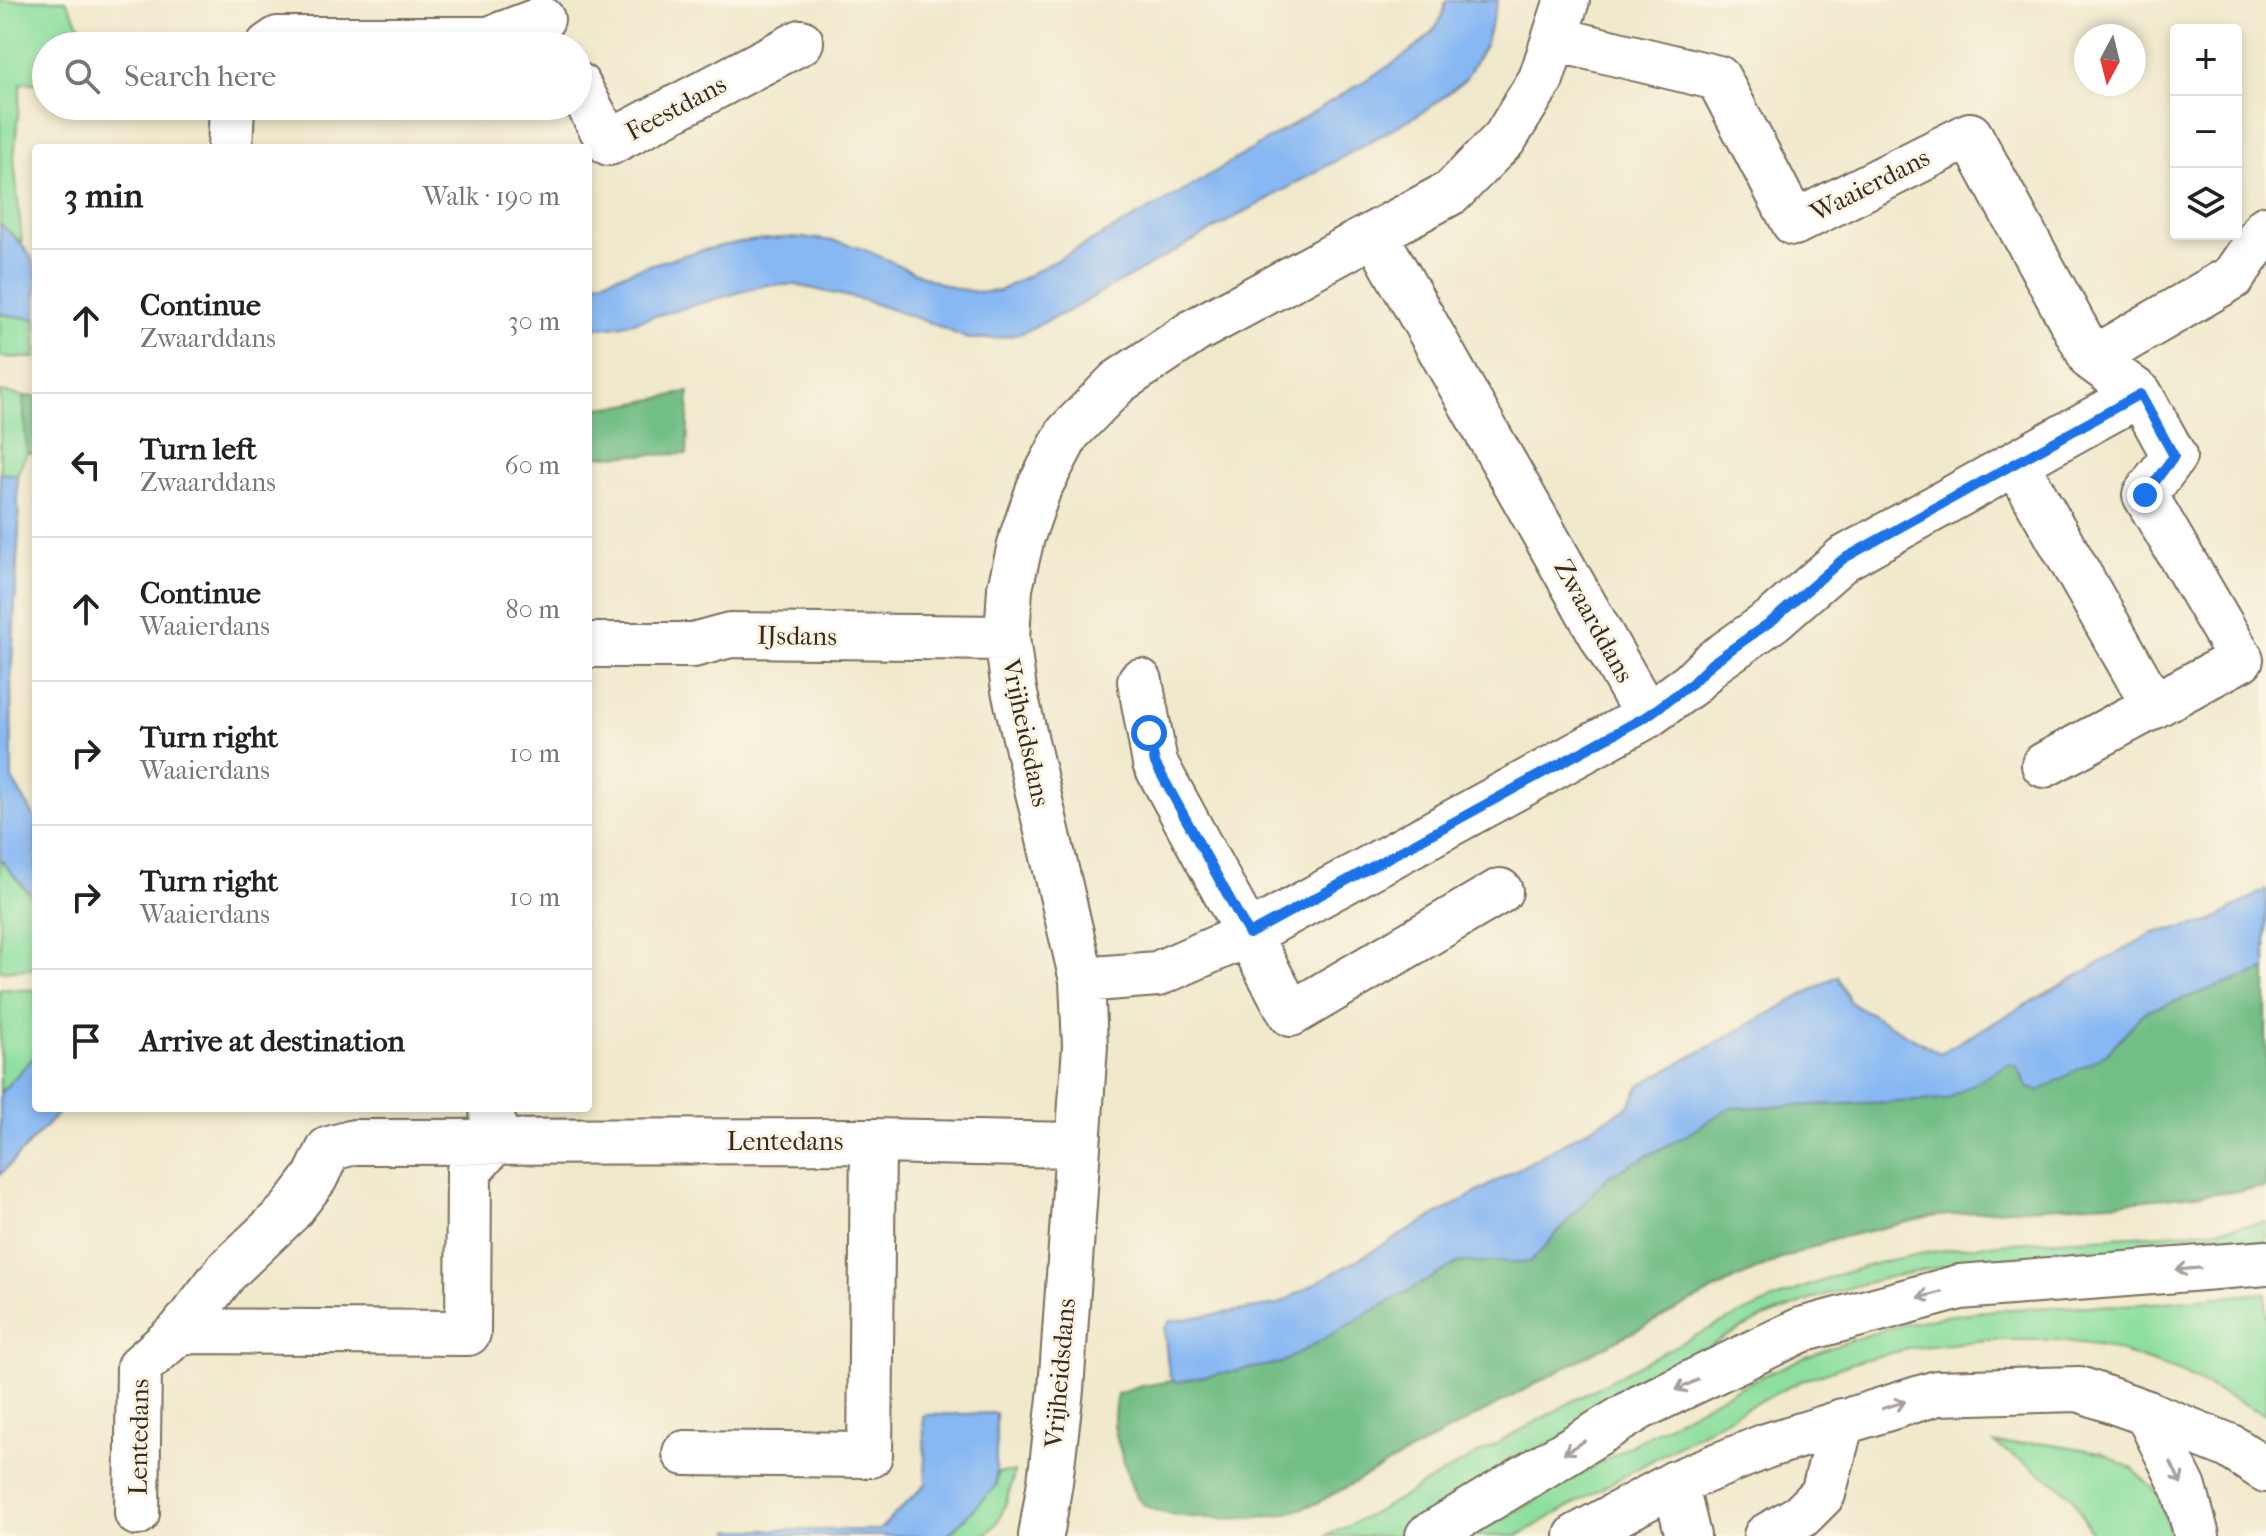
<!DOCTYPE html>
<html lang="en">
<head>
<meta charset="utf-8">
<style>
	:root { --surface:#fff; --page:#f6f6f6; --text:#222; --muted:#767676; --line:#e0e0e0 }
	body { margin:0; font-family:"IM FELL French Canon",serif; background:var(--page); color:var(--text) }
	.controls { position:absolute; right:24px; top:24px; display:grid; overflow:hidden; border-radius:8px; box-shadow:0 4px 12px #0003 }
	.controls button { width:72px; height:72px; display:grid; place-items:center; padding:0; border:0; border-bottom:2px solid var(--line); background:var(--surface); color:var(--text); font:40px sans-serif }
	.compass { position:absolute; left:2074px; top:24px; width:72px; height:72px; border-radius:50%; background:var(--surface); box-shadow:0 4px 12px #0003; rotate:187deg }
	.stop { position:absolute; width:24px; height:24px; margin:-18px; border:6px solid #1a73e8; border-radius:50%; background:#fff }
	.stop.end { background:#1a73e8; border-color:#fff; box-shadow:0 2px 8px #0008 }
	.list { margin:0; padding:0; list-style:none }
	h2 { display:flex; justify-content:space-between; align-items:center; height:104px; margin:0; padding:0 32px; font-size:34px }
	h2 small { font-size:26px; font-weight:400; color:var(--muted) }
	.list li { display:grid; grid-template-columns:52px 1fr auto; gap:24px; align-items:center; box-sizing:border-box; height:144px; padding:0 32px; border-top:2px solid var(--line) }
	.list b { display:block; font-size:30px; white-space:nowrap }
	.list p { margin:0; font-size:26px; white-space:nowrap; color:var(--muted) }
	.list em { font-size:26px; font-style:normal; color:var(--muted) }
	.icon { flex:none; width:44px; height:44px; fill:none; stroke:currentColor; stroke-width:2; stroke-linecap:round; stroke-linejoin:round }
	.map { position:relative; flex:none; width:2266px; height:1536px; overflow:hidden }
	.search { position:absolute; background:var(--surface); box-shadow:0 4px 12px #0003; left:32px; top:32px; width:560px; height:88px; display:flex; align-items:center; gap:20px; box-sizing:border-box; padding:0 28px; border-radius:44px; color:var(--muted); font-size:30px }
	.panel { position:absolute; background:var(--surface); box-shadow:0 4px 12px #0003; left:32px; top:144px; width:560px; height:968px; border-radius:8px }
	.map>svg:first-child { display:block }
</style>
</head>
<body>
<div class="map">
<svg width="2266" height="1536" viewBox="0 0 2266 1536">
	<rect width="100%" height="100%" fill="#fcf5e5"/>
	<filter id="ink" filterUnits="userSpaceOnUse"><feTurbulence type="fractalNoise" baseFrequency=".0125" numOctaves="2"/><feDisplacementMap in="SourceGraphic" scale="16" xChannelSelector="R" yChannelSelector="G"/><feConvolveMatrix kernelMatrix="1 2 1 2 8 2 1 2 1" color-interpolation-filters="sRGB"/></filter>
	<filter id="wash" filterUnits="userSpaceOnUse"><feTurbulence type="fractalNoise" baseFrequency=".006" numOctaves="4" result="noise"/><feDisplacementMap in="SourceGraphic" scale="32" xChannelSelector="R" yChannelSelector="G"/><feGaussianBlur stdDeviation="1.8" result="paint"/><feColorMatrix in="noise" values="0 0 0 0 0 0 0 0 0 0 0 0 0 0 0 0 0 1.4 0 .05"/><feComposite in="paint" operator="in"/></filter>
	<g filter="url(#wash)">
		<rect width="100%" height="100%" fill="#f0e9cc"/>
		<!-- green -->
		<path fill="#8ddf9f" stroke="#64845e" stroke-width="2" d="M 0,0 L 66,0 L 91,46 L 46,46 L 46,83 L 21,83 L 14,158 L 22,243 L 0,224 Z
			M 0,314 L 36,319 L 36,358 L 0,357 Z
			M 0,392 L 23,396 L 27,452 L 17,475 L 0,473 Z
			M 0,859 L 36,901 L 36,968 L 0,971 Z
			M 0,989 L 36,990 L 36,1055 L 0,1093 Z
			M 2266,1222 L 2266,1242 L 1942,1266 L 1873,1281 L 1818,1297 L 1763,1318 L 1725,1337 L 1400,1536 L 1325,1536 C 1371,1518 1414,1489 1458,1465 C 1583,1397 1706,1320 1841,1274 C 1977,1228 2126,1247 2266,1222 Z
			M 2266,1293 L 2266,1415 L 2178,1371 L 2104,1346 L 2057,1340 L 1987,1340 L 1912,1348 L 1862,1360 L 1801,1381 L 1738,1412 L 1517,1536 L 1465,1536 L 1498,1522 C 1637,1444 1788,1342 1946,1316 C 2004,1307 2063,1307 2121,1305 C 2170,1303 2218,1297 2266,1293 Z
			M 2046,1443 L 2101,1452 L 2133,1469 L 2162,1498 L 2170,1536 L 2093,1536 L 2072,1497 L 2059,1485 L 1995,1444 Z
			M 998,1472 L 1014,1472 C 1011,1488 1001,1527 985,1534 C 976,1536 959,1536 948,1536 L 996,1486 Z"/>
		<!-- forest -->
		<path fill="#72be86" stroke="#567452" stroke-width="2" d="M 689,392 L 687,454 L 588,456 L 588,409 L 626,405 Z
			M 23,396 L 36,396 L 36,455 L 27,452 Z
			M 2266,970 L 2266,1188 L 2125,1202 L 1993,1210 L 1930,1217 L 1838,1238 L 1785,1257 L 1734,1280 L 1590,1354 L 1317,1503 C 1308,1506 1298,1510 1288,1513 C 1259,1520 1167,1523 1143,1504 C 1131,1493 1128,1475 1123,1459 C 1114,1429 1111,1426 1117,1394 L 1142,1386 L 1281,1363 L 1459,1262 L 1531,1262 L 1607,1177 L 1685,1136 L 1729,1108 L 1945,1100 L 2008,1064 L 2017,1066 L 2028,1088 L 2107,1053 L 2144,1012 Z"/>
		<!-- water -->
		<path fill="#87b8f3" stroke="#617188" stroke-width="2" d="M 1446,0 L 1498,0 L 1485,45 L 1465,80 L 1428,109 L 1070,310 L 1022,333 L 999,338 L 968,339 L 931,323 L 863,300 L 796,285 L 766,285 L 619,326 L 588,329 L 588,285 C 662,261 760,225 838,242 C 892,253 943,300 999,291 L 1175,196 L 1397,61 C 1420,44 1443,30 1446,0 Z
			M 0,224 C 43,260 36,266 36,319 L 0,314 Z
			M 0,473 L 17,475 L 19,528 L 11,679 L 12,779 L 36,819 L 36,901 L 0,859 Z
			M 2266,889 L 2266,970 L 2144,1012 L 2107,1053 L 2039,1091 L 2028,1088 L 2017,1066 L 2008,1064 L 1945,1100 L 1729,1108 L 1685,1136 L 1607,1177 L 1531,1262 L 1459,1262 L 1281,1363 L 1175,1382 L 1169,1375 L 1164,1329 L 1170,1321 L 1277,1305 L 1629,1106 L 1640,1085 L 1837,976 L 1850,1002 L 1940,1053 L 2153,933 L 2210,922 Z
			M 36,1055 L 36,1108 L 63,1108 L 0,1175 L 0,1093 Z
			M 996,1413 L 996,1486 L 947,1536 L 731,1536 L 731,1530 L 879,1530 L 926,1484 L 923,1415 Z"/>
	</g>
	<g filter="url(#ink)">
		<g fill="none" stroke-linecap="round" stroke-linejoin="round">
			<defs>
				<path id="minor" d="M 1555,39 L 1718,78 L 1794,223 L 1970,135 L 2092,359 L 2140,394 L 2174,456 L 2145,495 L 2241,659 L 2044,765
					M 268,46 L 278,39 L 489,39 L 542,19
					M 578,85 L 609,143 L 801,42
					M 230,148 L 232,106
					M 2092,359 L 2233,277 L 2266,228
					M 2016,463 L 2154,706
					M 588,645 L 693,645 L 730,635 L 1007,638
					M 1140,681 L 1155,763 L 1291,1014 L 1500,891
					M 1647,716 L 1691,684 L 1712,663 L 1773,620 L 1843,559 L 2140,394
					M 1082,980 L 1157,974 L 1249,934 L 1647,716 L 1388,257
					M 492,1108 L 494,1142 L 469,1171 L 468,1333 L 180,1331 L 226,1272 L 290,1211 L 315,1178 L 329,1149 L 354,1142 L 873,1141 L 1076,1145
					M 685,1453 L 870,1455 L 873,1141
					M 1675,1483 L 1688,1536
					M 137,1513 L 139,1367 L 180,1331
					M 1041,1536 L 1050,1482 L 1061,1390 L 1085,1046 L 1082,980 L 1014,690 L 1007,638 L 1010,588 L 1022,537 L 1039,488 L 1068,433 L 1118,382 L 1196,330 L 1452,192 L 1505,138 L 1541,79 L 1567,0
					M 1428,1536 L 1641,1407 L 1801,1330 L 1960,1287 L 2266,1263
					M 1577,1536 L 1675,1483 L 1766,1446 L 1937,1393 L 2079,1389 L 2147,1413 L 2229,1446 L 2266,1470
					M 1766,1536 L 1801,1516 L 1823,1494 L 1842,1421"/>
				<path id="major" d="M 2147,1413 L 2184,1488 L 2197,1536"/>
			</defs>
			<!-- minor casing -->
			<use href="#minor" stroke="#7a6d5b" stroke-width="48"/>
			<!-- major casing -->
			<use href="#major" stroke="#7a6d5b" stroke-width="48"/>
			<!-- minor -->
			<use href="#minor" stroke="#fff" stroke-width="44"/>
			<!-- major -->
			<use href="#major" stroke="#fff" stroke-width="44"/>
		</g>
		<!-- one-way arrows -->
		<defs><path id="oneway-shaft" d="M-6 0H5M1.5-3L5.5 0L1.5 3" fill="none" stroke-width="1.6" stroke-linecap="round" stroke-linejoin="round" transform="scale(2)"/></defs>
		<g stroke="#a79f9a">
			<use href="#oneway-shaft" transform="translate(2188 1269) rotate(175)"/>
			<use href="#oneway-shaft" transform="translate(1930 1295) rotate(165)"/>
			<use href="#oneway-shaft" transform="translate(1687 1385) rotate(154)"/>
			<use href="#oneway-shaft" transform="translate(1894 1405) rotate(-17)"/>
			<use href="#oneway-shaft" transform="translate(1574 1447) rotate(149)"/>
			<use href="#oneway-shaft" transform="translate(2176 1473) rotate(64)"/>
		</g>
	</g>
	<g fill="none" stroke-linecap="round" stroke-linejoin="round" filter="url(#ink)">
		<!-- route -->
		<path stroke="#1a73e8" stroke-width="10" d="M 1149,733 L 1155,763 L 1249,934 L 1647,716 L 1691,684 L 1712,663 L 1773,620 L 1843,559 L 2140,394 L 2174,456 L 2145,495"/>
	</g>
	<g text-anchor="middle" dominant-baseline="central" stroke-width="6" stroke-linejoin="round" paint-order="stroke">
		<!-- street labels -->
		<g font-size="26" fill="#3b2a1e" stroke="#fcf5e5">
			<text transform="translate(676 108) rotate(-28)">Feestdans</text>
			<text transform="translate(1870 185) rotate(-27)">Waaierdans</text>
			<text transform="translate(1594 621) rotate(61)">Zwaarddans</text>
			<text transform="translate(797 636) rotate(1)">IJsdans</text>
			<text transform="translate(1026 733) rotate(78)">Vrijheidsdans</text>
			<text x="785" y="1141">Lentedans</text>
			<text transform="translate(1060 1373) rotate(-85)">Vrijheidsdans</text>
			<text transform="translate(139 1437) rotate(-89)">Lentedans</text>
		</g>
	</g>
</svg>
<div class="controls">
<button>+</button>
<button>−</button>
<button><svg class="icon" aria-label="layers" viewBox="0 0 24 24"><path d="M12 4l9 5-9 5-9-5zM3 14l9 5 9-5"/></svg></button>
</div>
<svg class="compass" viewBox="-18 -18 36 36"><path d="M0-13l5 13h-10z" fill="#e53935"/><path d="M0 13l5-13h-10z" fill="#767676"/></svg>
<div class="stop" style="left:1149px;top:733px"></div>
<div class="stop end" style="left:2145px;top:495px"></div>
<div class="search"><svg class="icon" aria-label="search" viewBox="0 0 24 24"><circle cx="10" cy="10" r="6"/><path d="M15 15l6 6"/></svg>Search here</div>
<section class="panel">
<h2>3 min<small>Walk · 190 m</small></h2>
<ul class="list">
<li><svg class="icon" aria-label="ahead" viewBox="0 0 24 24"><path d="M12 20V5M6 11l6-6 6 6"/></svg><div><b>Continue</b><p>Zwaarddans</p></div><em>30 m</em></li>
<li><svg class="icon" aria-label="left" viewBox="0 0 24 24"><path d="M17 20v-9H6M10 6l-5 5 5 5"/></svg><div><b>Turn left</b><p>Zwaarddans</p></div><em>60 m</em></li>
<li><svg class="icon" aria-label="ahead" viewBox="0 0 24 24"><path d="M12 20V5M6 11l6-6 6 6"/></svg><div><b>Continue</b><p>Waaierdans</p></div><em>80 m</em></li>
<li><svg class="icon" aria-label="right" viewBox="0 0 24 24"><path d="M7 20v-9h11M14 6l5 5-5 5"/></svg><div><b>Turn right</b><p>Waaierdans</p></div><em>10 m</em></li>
<li><svg class="icon" aria-label="right" viewBox="0 0 24 24"><path d="M7 20v-9h11M14 6l5 5-5 5"/></svg><div><b>Turn right</b><p>Waaierdans</p></div><em>10 m</em></li>
<li><svg class="icon" aria-label="arrive" viewBox="0 0 24 24"><path d="M6 21V4h12l-3 4 3 4H6"/></svg><div><b>Arrive at destination</b></div></li>
</ul>
</section>
</div>
</body>
</html>
